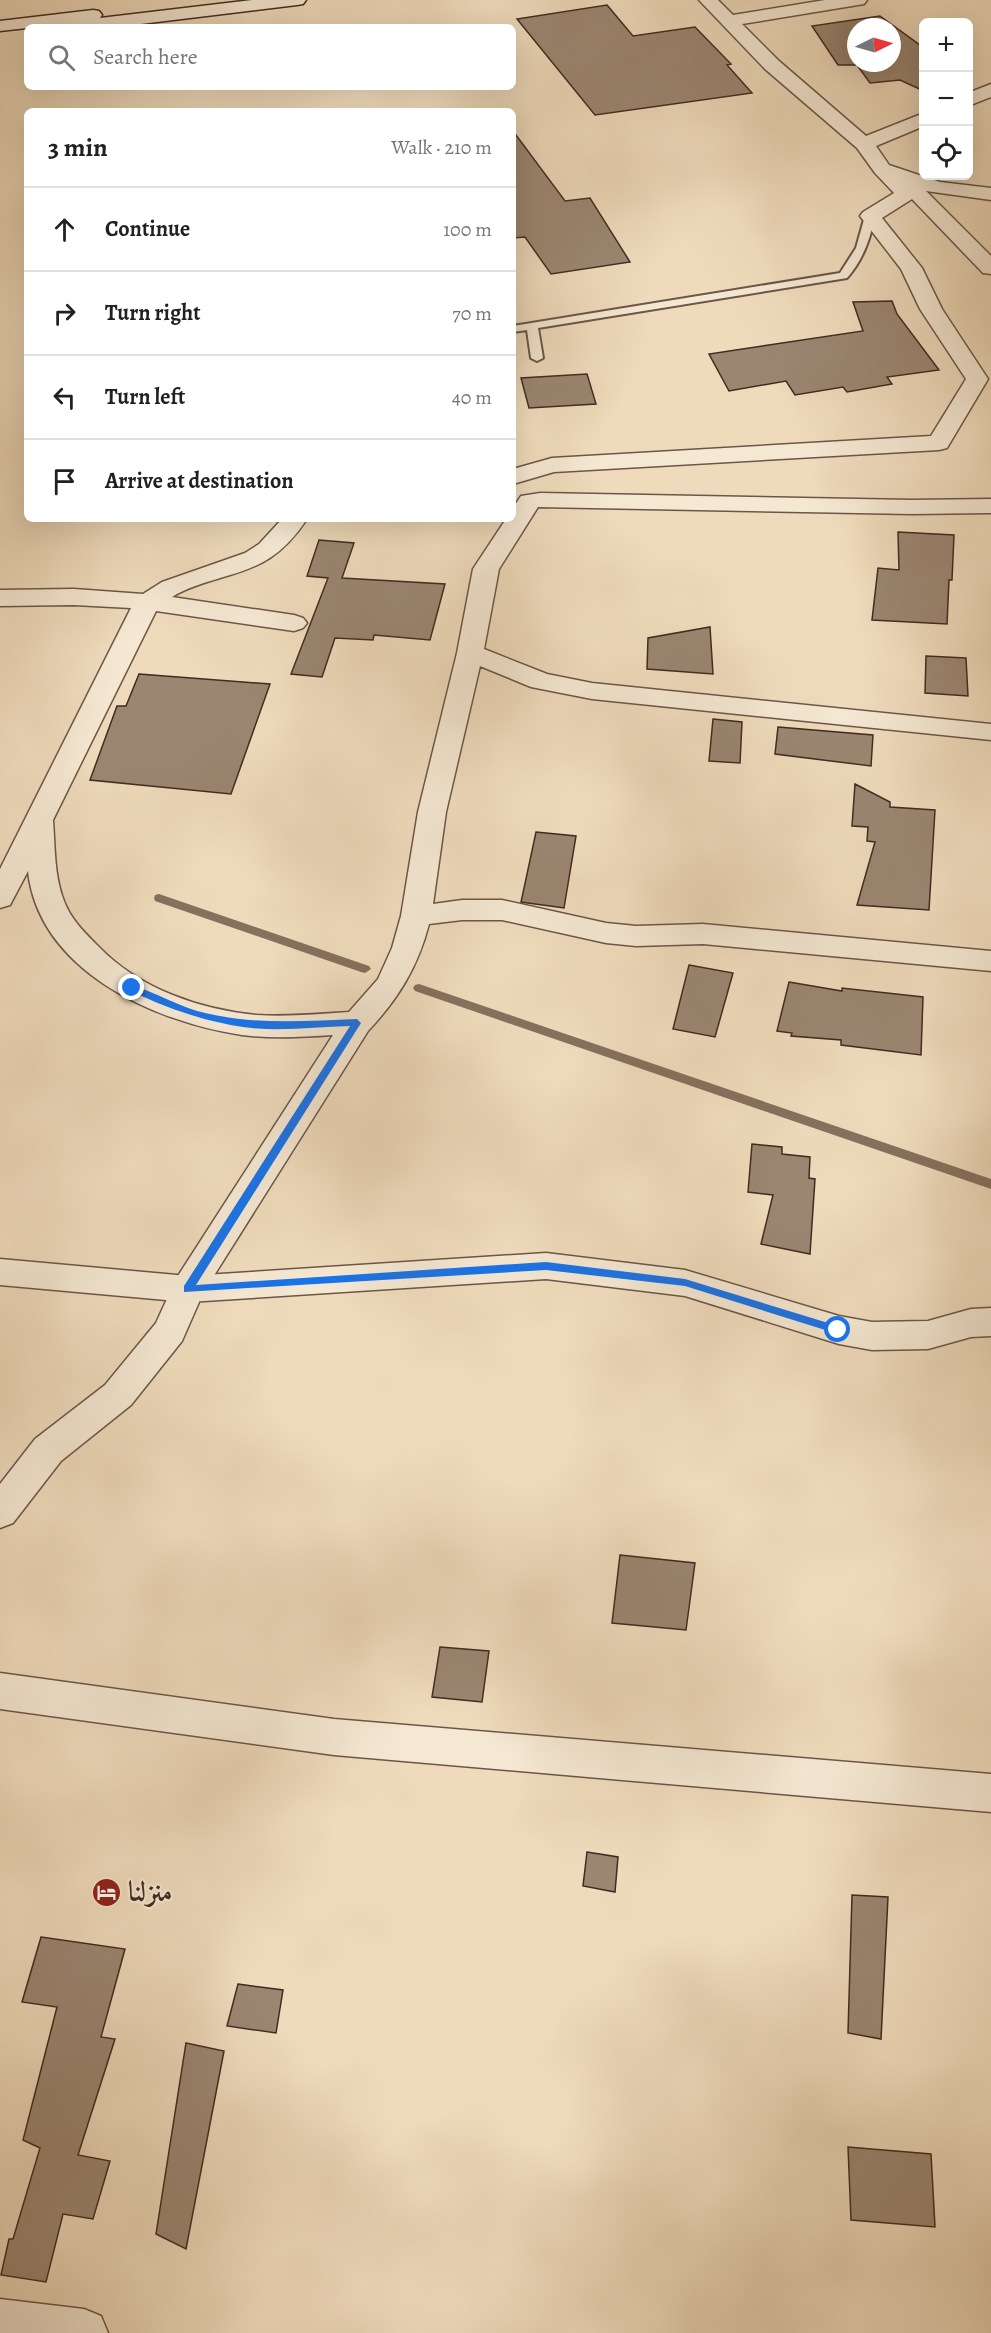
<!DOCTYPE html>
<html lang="en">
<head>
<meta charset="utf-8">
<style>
	:root { --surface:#fff; --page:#f2f2f2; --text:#202124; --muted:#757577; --line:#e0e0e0 }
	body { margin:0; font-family:Alegreya,Amiri,serif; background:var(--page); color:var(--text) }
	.controls { position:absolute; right:18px; top:18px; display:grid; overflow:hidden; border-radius:9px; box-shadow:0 6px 24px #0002 }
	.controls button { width:54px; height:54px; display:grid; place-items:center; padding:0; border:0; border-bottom:2px solid var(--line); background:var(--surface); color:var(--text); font:30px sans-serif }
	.compass { position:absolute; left:847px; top:18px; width:54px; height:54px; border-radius:50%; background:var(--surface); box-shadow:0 6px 24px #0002; rotate:85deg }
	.stop { position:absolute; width:18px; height:18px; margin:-14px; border:4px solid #1a73e8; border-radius:50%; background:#fff }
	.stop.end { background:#1a73e8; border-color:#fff; box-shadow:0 2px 6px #0008 }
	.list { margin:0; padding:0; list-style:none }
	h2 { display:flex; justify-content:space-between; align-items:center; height:78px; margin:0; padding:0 24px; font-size:26px }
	h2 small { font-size:20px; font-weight:400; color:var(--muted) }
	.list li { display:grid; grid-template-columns:39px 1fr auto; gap:18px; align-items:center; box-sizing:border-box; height:84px; padding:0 24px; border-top:2px solid var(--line) }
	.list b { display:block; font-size:22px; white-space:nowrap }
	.list em { font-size:20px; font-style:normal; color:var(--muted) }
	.icon { flex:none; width:33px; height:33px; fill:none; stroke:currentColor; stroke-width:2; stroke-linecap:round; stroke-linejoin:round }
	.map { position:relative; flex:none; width:991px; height:2333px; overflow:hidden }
	.search { position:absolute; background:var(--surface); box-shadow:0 6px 24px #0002; left:24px; top:24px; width:492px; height:66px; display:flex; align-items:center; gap:15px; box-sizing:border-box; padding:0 21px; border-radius:9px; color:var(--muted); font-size:22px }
	.panel { position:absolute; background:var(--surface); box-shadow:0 6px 24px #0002; left:24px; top:108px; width:492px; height:414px; border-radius:9px }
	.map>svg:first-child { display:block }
</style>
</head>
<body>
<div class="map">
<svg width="991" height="2333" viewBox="0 0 991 2333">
	<rect width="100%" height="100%" fill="#efdbbc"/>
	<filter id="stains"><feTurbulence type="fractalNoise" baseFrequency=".00333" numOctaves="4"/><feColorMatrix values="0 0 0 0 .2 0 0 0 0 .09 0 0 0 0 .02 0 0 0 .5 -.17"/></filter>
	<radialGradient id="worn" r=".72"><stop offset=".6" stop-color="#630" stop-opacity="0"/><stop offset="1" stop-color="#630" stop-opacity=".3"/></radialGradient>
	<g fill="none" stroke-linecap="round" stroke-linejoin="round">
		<!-- stream -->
		<path fill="#86705e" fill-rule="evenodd" d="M 159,894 L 369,966 L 371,969 L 365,973 L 361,972 L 155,901 L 154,898 L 155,895 Z
			M 419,984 L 991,1179 L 991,1189 L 415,991 L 413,988 L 415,985 Z"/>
	</g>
	<!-- building -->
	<path fill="#9b8672" stroke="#412a21" stroke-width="1.5" fill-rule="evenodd" d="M 607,5 L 633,36 L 695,27 L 731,64 L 727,65 L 752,93 L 595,115 L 517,19 Z
		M 880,16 L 924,48 L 924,91 L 900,80 L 870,83 L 857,65 L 838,65 L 812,26 ZM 856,27 L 892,27 L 892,63 L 856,63 Z
		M 513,131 L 565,201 L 590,198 L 630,262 L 551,274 L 525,237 L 513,238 Z
		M 892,301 L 897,314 L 939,370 L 887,377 L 892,384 L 847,392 L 843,387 L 795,395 L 786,381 L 729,391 L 709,354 L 863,331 L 853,302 Z
		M 587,374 L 596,404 L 529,408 L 521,378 Z
		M 898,532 L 954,535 L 952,580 L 949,580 L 947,624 L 872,620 L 878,568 L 899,570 Z
		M 319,540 L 354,543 L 342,578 L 445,584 L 430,640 L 374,635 L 373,640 L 335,638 L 322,677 L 291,674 L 328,578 L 307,576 Z
		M 710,627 L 713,674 L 647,669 L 648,638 Z
		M 926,656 L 966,658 L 968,696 L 925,693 Z
		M 139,674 L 270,684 L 231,794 L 90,780 L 117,706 L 126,706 Z
		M 713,719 L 742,722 L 740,763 L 709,761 Z
		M 778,727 L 873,735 L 871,766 L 775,754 Z
		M 855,784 L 890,802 L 890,807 L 935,810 L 929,910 L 857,905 L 875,842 L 867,841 L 868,827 L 852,826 Z
		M 536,832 L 576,836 L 564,908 L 521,902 Z
		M 689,965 L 733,973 L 715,1037 L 673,1029 Z
		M 789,982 L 842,991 L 842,988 L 923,997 L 921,1055 L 841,1045 L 841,1040 L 791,1036 L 792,1033 L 777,1031 Z
		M 752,1144 L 782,1147 L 782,1154 L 810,1157 L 809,1178 L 815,1179 L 810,1254 L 761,1244 L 773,1195 L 748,1192 Z
		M 620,1555 L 695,1563 L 686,1630 L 612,1623 Z
		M 440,1647 L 489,1651 L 482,1702 L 432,1697 Z
		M 587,1852 L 618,1857 L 615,1892 L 583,1886 Z
		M 852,1895 L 888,1897 L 881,2039 L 848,2033 Z
		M 41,1937 L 125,1949 L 101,2037 L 115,2039 L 78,2155 L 110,2161 L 93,2219 L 63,2214 L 46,2282 L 1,2275 L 9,2239 L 13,2239 L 40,2148 L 23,2140 L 57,2007 L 22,2002 Z
		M 238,1984 L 283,1990 L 276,2033 L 227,2026 Z
		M 186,2043 L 224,2051 L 186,2249 L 156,2234 Z
		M 848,2147 L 931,2154 L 935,2227 L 851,2220 Z"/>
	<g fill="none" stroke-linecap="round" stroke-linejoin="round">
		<defs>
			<path id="service" d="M 870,213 L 875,216 C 870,239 863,260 847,278 L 538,328 L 543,358 L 537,361 L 531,358 L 527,330 L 513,332 L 513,326 L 840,273 L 856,248 L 865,216 Z"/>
			<path id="minor" d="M 699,0 L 718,0 L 733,15 L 825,0 L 867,0 L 864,4 L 858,5 L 742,24 L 779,61 L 866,136 L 924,113 L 924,126 L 876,146 L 889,165 L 940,182 L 991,188 L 991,200 L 926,191 L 991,256 L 991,274 L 983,273 L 912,199 L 882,218 L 922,268 L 942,309 L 988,379 L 947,448 L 939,450 L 554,472 L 513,484 L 513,469 L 552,458 L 931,436 L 966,379 L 920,309 L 901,269 L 860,216 L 863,212 L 894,193 L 875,173 L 857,148 L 765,69 Z
				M 991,84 L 991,97 L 968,106 L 968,93 Z
				M 540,493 L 912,500 L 991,499 L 991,513 L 912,514 L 538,507 L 499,569 L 484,649 L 547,674 L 592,683 L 991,724 L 991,740 L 592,699 L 531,687 L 480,666 L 446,812 L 433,904 L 462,900 L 502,900 L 606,923 L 636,926 L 703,924 L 991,951 L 991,971 L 703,944 L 636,946 L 606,943 L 502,920 L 462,920 L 429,924 C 418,967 398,999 368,1031 L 203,1293 L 182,1341 L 131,1405 L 61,1461 L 13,1523 L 0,1528 L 0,1484 L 35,1439 L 105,1385 L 156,1323 L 176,1279 L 333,1035 C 303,1037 272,1039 242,1035 C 155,1022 39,971 28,871 L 10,905 L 0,908 L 0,869 L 131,608 L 74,605 L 0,606 L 0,590 L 74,589 L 143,594 L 162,582 L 245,553 L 259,544 L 282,519 L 307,519 C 283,555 261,567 220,578 C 204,583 186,588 172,597 L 294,615 L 303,618 L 307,623 L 303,628 L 294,631 L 156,611 L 53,820 C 55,846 54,876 64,901 C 71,920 86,934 100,948 C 140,989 201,1010 257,1015 C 288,1017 318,1014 349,1012 L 378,979 L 392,948 L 401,916 L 418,812 L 457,653 L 473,569 L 506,519 L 513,519 L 513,508 L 521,496 Z
				M 0,1673 L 334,1719 L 991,1774 L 991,1812 L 334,1755 L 0,1709 Z
				M 0,2299 L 84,2309 L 101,2316 L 108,2333 L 0,2333 Z"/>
			<path id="tertiary" d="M 546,1253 L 685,1270 L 839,1316 L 872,1322 L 928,1321 L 971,1309 L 991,1308 L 991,1336 L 971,1337 L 928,1349 L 872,1350 L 839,1344 L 685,1296 L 546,1279 L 188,1302 L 0,1285 L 0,1259 L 188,1276 Z"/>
			<path id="secondary" d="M 252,0 L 306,0 L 303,4 L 297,5 L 116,27 L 61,27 L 63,24 L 0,31 L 0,21 L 93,10 L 99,11 L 102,15 L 100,18 Z"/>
		</defs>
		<!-- service casing -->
		<use href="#service" stroke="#6c5648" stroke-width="4"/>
		<!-- minor casing -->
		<use href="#minor" stroke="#6c5648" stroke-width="3"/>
		<!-- tertiary casing -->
		<use href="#tertiary" stroke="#6c5648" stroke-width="3"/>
		<!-- secondary casing -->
		<use href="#secondary" stroke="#412a21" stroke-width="3"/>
		<!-- service -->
		<use href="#service" fill="#f5e8d3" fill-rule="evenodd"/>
		<!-- minor -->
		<use href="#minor" fill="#f5e8d3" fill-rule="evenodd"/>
		<!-- tertiary -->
		<use href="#tertiary" fill="#f5e8d3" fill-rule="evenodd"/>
		<!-- secondary -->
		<use href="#secondary" fill="#f5e8d3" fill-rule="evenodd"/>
	</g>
	<!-- route -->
	<path fill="#1a73e8" d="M 132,985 C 157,993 179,1007 205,1013 C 255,1025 306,1021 357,1019 L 361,1023 L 196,1285 L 546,1262 L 685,1279 L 838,1326 L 844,1330 L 838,1334 L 685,1286 L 546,1270 L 184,1292 L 184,1286 L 350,1026 C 315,1027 278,1032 243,1027 C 203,1021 166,1008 129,990 L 129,986 Z"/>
	<!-- icons -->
	<defs>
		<symbol id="hotel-disc" viewBox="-11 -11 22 22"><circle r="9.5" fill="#8f2418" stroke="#f5e8d3"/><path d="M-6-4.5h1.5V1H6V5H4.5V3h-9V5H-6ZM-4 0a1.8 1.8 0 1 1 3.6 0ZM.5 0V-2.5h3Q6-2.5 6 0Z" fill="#fff"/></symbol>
	</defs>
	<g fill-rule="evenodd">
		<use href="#hotel-disc" x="90" y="1876" width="33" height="33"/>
	</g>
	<g text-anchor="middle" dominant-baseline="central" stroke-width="4.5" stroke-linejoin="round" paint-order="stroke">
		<!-- near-poi labels -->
		<g font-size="28" font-weight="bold" fill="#412a21" stroke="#f5e8d3" text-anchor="start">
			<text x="128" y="1892">منزلنا</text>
		</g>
	</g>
	<rect width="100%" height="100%" filter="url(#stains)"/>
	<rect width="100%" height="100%" fill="url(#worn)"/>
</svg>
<div class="controls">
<button>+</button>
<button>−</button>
<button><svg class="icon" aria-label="locate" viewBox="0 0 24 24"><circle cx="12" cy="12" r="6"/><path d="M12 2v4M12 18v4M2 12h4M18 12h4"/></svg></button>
</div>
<svg class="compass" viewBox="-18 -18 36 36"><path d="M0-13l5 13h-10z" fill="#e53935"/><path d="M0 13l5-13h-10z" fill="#757577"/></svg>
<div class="stop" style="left:838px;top:1330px"></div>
<div class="stop end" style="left:132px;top:988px"></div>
<div class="search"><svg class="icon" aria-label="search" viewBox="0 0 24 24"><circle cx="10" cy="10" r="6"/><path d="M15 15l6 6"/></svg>Search here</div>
<section class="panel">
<h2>3 min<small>Walk · 210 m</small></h2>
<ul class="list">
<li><svg class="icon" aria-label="ahead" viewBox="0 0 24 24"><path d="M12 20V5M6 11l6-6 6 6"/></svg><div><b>Continue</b></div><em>100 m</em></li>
<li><svg class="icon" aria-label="right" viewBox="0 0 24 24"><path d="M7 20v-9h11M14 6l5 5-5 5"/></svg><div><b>Turn right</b></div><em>70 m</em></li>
<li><svg class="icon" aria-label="left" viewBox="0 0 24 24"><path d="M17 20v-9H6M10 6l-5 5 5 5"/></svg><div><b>Turn left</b></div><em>40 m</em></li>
<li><svg class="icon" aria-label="arrive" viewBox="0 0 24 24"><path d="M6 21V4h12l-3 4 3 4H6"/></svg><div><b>Arrive at destination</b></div></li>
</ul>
</section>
</div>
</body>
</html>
